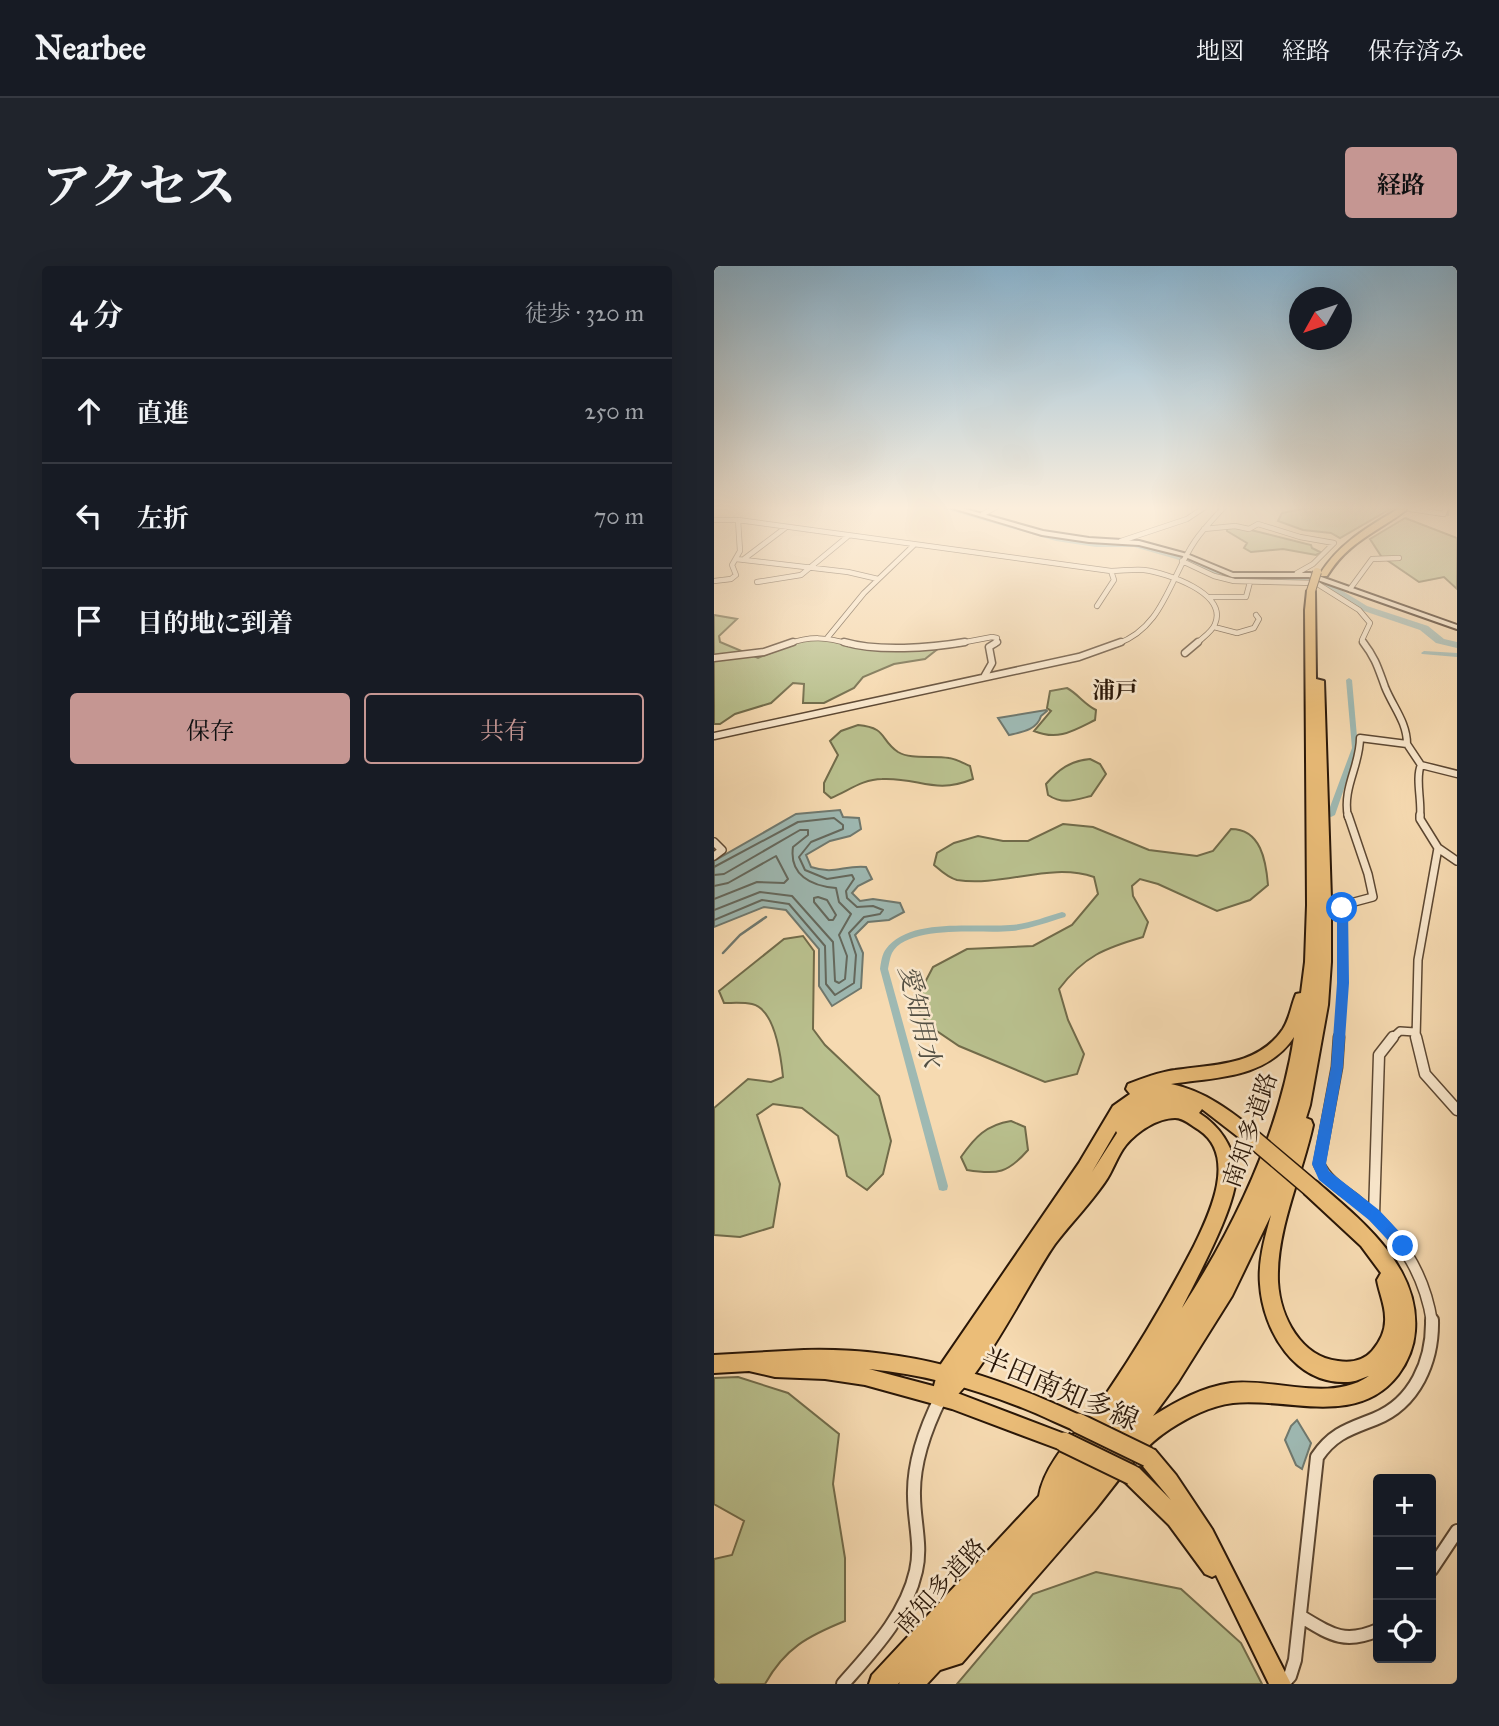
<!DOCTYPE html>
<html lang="ja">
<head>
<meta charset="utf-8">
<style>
	:root { --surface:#171b24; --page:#20242c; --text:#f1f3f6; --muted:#9ea1a6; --line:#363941; --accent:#c59692 }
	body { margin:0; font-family:"IM FELL Great Primer","Noto Serif JP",serif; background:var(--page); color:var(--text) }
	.controls { position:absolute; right:21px; bottom:21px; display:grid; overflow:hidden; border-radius:7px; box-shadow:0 7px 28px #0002 }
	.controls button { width:63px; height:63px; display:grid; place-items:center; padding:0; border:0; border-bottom:2px solid var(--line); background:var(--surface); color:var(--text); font:35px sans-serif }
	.compass { position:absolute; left:575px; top:21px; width:63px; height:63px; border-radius:50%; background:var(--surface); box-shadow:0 7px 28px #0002; rotate:230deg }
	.stop { position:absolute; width:21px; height:21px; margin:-16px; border:5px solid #1a73e8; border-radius:50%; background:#fff }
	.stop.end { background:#1a73e8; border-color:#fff; box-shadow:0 2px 7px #0008 }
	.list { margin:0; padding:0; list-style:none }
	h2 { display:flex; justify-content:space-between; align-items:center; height:91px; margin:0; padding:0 28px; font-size:30px }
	h2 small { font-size:23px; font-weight:400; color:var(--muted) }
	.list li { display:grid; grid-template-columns:46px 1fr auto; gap:21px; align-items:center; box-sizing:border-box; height:105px; padding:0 28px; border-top:2px solid var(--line) }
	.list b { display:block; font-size:26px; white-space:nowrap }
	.list em { font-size:23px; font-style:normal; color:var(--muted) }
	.actions { display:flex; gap:14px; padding:21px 28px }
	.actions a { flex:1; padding:16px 0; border:2px solid var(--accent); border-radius:7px; text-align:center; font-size:24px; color:var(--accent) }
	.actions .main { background:var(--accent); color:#111 }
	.icon { flex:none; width:38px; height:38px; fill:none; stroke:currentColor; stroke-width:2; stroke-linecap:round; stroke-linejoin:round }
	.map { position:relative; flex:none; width:743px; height:1418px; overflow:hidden; border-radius:7px }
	header { display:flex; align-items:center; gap:42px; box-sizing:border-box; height:98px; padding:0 35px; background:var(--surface); border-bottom:2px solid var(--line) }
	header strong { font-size:33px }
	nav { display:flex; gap:38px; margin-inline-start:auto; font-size:24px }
	.intro { display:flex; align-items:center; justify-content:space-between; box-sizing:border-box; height:168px; padding:0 42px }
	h1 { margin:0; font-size:49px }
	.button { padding:18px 32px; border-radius:7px; background:var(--accent); color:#111; font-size:24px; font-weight:700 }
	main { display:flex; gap:42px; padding:0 42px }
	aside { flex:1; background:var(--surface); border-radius:7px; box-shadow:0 7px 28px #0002 }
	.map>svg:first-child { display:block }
</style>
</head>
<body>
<header>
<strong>Nearbee</strong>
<nav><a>地図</a><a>経路</a><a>保存済み</a></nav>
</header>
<div class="intro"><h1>アクセス</h1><a class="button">経路</a></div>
<main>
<aside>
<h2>4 分<small>徒歩 · 320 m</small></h2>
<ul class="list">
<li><svg class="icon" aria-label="ahead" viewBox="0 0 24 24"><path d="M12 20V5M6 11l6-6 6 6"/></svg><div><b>直進</b></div><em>250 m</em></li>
<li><svg class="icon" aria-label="left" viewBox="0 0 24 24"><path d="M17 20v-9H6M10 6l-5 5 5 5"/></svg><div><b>左折</b></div><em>70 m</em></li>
<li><svg class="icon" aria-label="arrive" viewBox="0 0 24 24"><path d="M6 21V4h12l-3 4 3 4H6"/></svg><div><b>目的地に到着</b></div></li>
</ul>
<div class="actions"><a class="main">保存</a><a>共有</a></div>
</aside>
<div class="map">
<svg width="743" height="1418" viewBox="0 0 743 1418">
	<rect width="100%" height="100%" fill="#f6dab1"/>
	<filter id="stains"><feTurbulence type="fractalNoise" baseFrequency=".00286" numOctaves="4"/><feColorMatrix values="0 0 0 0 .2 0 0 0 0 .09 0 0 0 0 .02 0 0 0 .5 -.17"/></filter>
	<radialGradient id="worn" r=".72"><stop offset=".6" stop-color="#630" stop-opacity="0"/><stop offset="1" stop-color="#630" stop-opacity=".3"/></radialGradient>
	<!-- green -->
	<path fill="#b9c08e" stroke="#716b4a" stroke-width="2" d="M 599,241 L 673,241 L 678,242 L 626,272 L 617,267 L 589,264 L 564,255 L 568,247 Z
		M 691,252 L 743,272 L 743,323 L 730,311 L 705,316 L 667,290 L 656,273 Z
		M 513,261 L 533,263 L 597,279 L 598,282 L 606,286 L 602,289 L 569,283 L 537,286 L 530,282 L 533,277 L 513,265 Z
		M 0,349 L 23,353 L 5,370 L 6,376 L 44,392 L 90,373 L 113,373 L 135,380 L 225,382 L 211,393 L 180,398 L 149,411 L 140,422 L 110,437 L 89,437 L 90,418 L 79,417 L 57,437 L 21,448 L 6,458 L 0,458 Z
		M 353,422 C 364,428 370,438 382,444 L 381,454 C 359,465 344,475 320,465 L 337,445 L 333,442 L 336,425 Z
		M 144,459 C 174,462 165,473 184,486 C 197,494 219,489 235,492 C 242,493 249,497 256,500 L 259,513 C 220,529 205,511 168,513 C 149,513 134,525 117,532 L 110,526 L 110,517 L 124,489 L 116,475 L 127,465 Z
		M 376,493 L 386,498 L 392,508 L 377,530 C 361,534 349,539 334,529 L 332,518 C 345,503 356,495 376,493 Z
		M 349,558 L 379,561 L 435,584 L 483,590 L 499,585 L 517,563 C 547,563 552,595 554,619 L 536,634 L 503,645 L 444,618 L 426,613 L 418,620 L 419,630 L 434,656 L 429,671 C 391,682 370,690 345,723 L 354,754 L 370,788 L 363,808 L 331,816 L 245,780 L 214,759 L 205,744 L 207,724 L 219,701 L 253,683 L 319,680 L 358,659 L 384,628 L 380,611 C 336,596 289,621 243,614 C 234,612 227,605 220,599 L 223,587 L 240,577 L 264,570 L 289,575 L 314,575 Z
		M 89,670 L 100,685 L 99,763 L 111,779 L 165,830 L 177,875 L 169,908 L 153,924 L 133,910 L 124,870 L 88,842 L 59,838 L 43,849 L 66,918 L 59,961 L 26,971 L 0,969 L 0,842 L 34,813 L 57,816 L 69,811 C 67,791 61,743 38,738 C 29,736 19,737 10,737 L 5,725 L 70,673 Z
		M 297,855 L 311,861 L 314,884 C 294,907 284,909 253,904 L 247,891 C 261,871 272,859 297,855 Z
		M 24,1111 L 74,1127 L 125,1168 L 119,1218 L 131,1292 L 131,1355 C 94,1370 71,1382 51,1418 L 0,1418 L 0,1293 L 18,1289 L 30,1255 L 0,1238 L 0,1112 Z
		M 382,1306 L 467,1323 L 527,1377 L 548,1418 L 243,1418 L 319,1328 Z"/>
	<!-- water -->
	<path fill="#9eb9b3" stroke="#6f786e" stroke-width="2" d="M 332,444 L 333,445 L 327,450 C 323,464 308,466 295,469 L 284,452 Z
		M 126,544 L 129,551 L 145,552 L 147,563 L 136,570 L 116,575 L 92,589 L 97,601 C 121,609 129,599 152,601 L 158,613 L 144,620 L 138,627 L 146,635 L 159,633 L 186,637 L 190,646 L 175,654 L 154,656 L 141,669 L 149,687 L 147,722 L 118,740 L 105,720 L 105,683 L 72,644 L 50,641 L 0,661 L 0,595 L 82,548 Z
		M 583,1154 L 597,1177 L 588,1203 L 582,1199 L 571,1174 L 577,1160 Z"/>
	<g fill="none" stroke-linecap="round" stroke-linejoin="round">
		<!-- shore -->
		<path stroke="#64685d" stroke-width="2" d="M 0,601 L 84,556 L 120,552 L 129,559 L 129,563 L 97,576 L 85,591 L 91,604 L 113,613 L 138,609 L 140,613 L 132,625 L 133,632 L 143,641 L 159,640 L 169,644 L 166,648 L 150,651 L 135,667 L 142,689 L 140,717 L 121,729 L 112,718 L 111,680 L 75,638 L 48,634 L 0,654
			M 0,609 L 10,608 L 86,564 L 94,564 L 94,569 L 79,581 C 75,609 97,620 122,622 L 125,636 L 137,648 L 125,669 L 133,690 L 131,713 L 125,717 L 121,715 L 119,676 L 78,630 L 46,626 L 0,644
			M 0,620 L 14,617 L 62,590 L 74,613 L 70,617 L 43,616 L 0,633
			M 104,631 L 113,634 L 122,649 L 119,654 L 115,654 L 100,636 L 100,632 Z"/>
		<!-- stream-far1 -->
		<path stroke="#6f786e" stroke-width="2" d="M 713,247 L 730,250
			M 734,249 L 735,241
			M 477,252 L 495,241"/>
		<!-- stream -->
		<path stroke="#6f786e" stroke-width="2.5" d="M 9,687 L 26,669 L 52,651"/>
		<!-- canal -->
		<path fill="#9eb9b3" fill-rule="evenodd" d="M 710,385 L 743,387 L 743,391 L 708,388 L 707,387 Z
			M 635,412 L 638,414 L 644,482 L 621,549 L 617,551 L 613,549 L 638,482 L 632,414 Z
			M 348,646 L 351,647 L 352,649 L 351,651 C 334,656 316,663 298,665 C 269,668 194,658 178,687 C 176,691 175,698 174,703 L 234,920 L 233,924 L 229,925 L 225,924 L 166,703 C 167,696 168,688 172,683 C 195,651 261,662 296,659 C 314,658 331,651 348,646 Z"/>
		<!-- river -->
		<path fill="#9eb9b3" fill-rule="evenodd" d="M 223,241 L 236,241 L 342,270 L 382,275 L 420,275 L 468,289 L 519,310 L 596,311 L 614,316 L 653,340 L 714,360 L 730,373 L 743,376 L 743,382 L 722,377 L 706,364 L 647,344 L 608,320 L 593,316 L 518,316 L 462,293 L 420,281 L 382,281 L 342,275 Z"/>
		<defs>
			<path id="minor-far4" d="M 696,243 L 730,248 L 732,241
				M 269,248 L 282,241
				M 0,254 L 24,254 L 397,305 C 408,305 419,303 430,304 C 453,307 514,327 501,358 C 498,366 488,372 482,378
				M 490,263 L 521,260 L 535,263 L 544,258 L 586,271 L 620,277 L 599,298 L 583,307
				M 407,275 L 473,253 L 491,241
				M 22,293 L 134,306 L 164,313
				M 30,293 L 71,262
				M 468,295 L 500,310 L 520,315 L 602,317 L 645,344 L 656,357 L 648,374 L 651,378
				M 0,315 L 17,313 L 22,309 L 18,299 L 26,285 L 24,254
				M 43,316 L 87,309 L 133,271
				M 636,323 L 658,293 L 685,292
				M 496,331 L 532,331 L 536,316
				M 383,340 L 400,314 L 397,305
				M 500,361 L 523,367 L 540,362 L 545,353 L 542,349
				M 114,371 L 150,327 L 200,279
				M 74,378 C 96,370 113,371 135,378
				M 241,378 L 278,371 L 283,372 L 281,378
				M 403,378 C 450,361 455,313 481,275 C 489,263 500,252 510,241"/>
			<path id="minor-far3" d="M 130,376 C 164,386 216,382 251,376
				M 649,376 C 662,393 664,402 671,421 C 679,441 693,456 693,478
				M 471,387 L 484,376
				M 0,392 L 50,386 L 79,376
				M 270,411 L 278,397 L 275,381 L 283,376
				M 0,470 L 365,391 L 407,376
				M 634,551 C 628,522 646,500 646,472 L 693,478 L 707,499 L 743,508
				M 706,551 C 708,535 701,512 707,499"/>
			<path id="minor-far2" d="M 706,549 L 706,553 L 724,582 L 743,595
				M 0,576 L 8,584 L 0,590
				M 625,773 L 629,717 L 629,639 L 659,631 L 654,608 L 634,549
				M 677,773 L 686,765 L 701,766
				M 702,773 L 704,694 L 724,582"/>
			<path id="minor-far1" d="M 625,771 L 623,801 L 605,898 C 613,915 629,924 643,935 C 684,967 710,1004 718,1056
				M 702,771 L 711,808 L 743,844
				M 660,949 L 665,789 L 679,771"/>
			<path id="minor" d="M 717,1304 L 743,1265
				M 586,1350 C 616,1368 630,1379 664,1364
				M 129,1418 C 158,1385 192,1350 202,1305 C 208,1280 200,1255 200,1230 C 199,1196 212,1161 227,1131
				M 569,1418 L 576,1410 L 581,1394 L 603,1191 C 619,1167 636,1163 661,1153 C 701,1137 719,1095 718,1054"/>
			<path id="secondary" d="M 235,241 L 244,241 L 329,265 L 375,272 L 425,275 L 473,288 L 519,307 L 596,307 L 743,359 L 743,363 L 595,311 L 518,311 L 469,290 L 425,279 L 375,276 L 328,269 Z"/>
			<path id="primary" d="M 90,1084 C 193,1081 278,1108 370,1151 L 373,1157 L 370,1163 L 364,1166 C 345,1158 327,1149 309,1142 C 259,1122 208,1108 155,1103 L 238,1125 L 356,1170 L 359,1176 L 356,1182 L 350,1185 L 238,1143 L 151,1119 L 111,1113 L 61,1111 L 35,1105 L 0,1107 L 0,1089 Z
				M 434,1182 L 441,1184 L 462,1209 L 498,1263 L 577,1418 L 555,1418 L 502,1309 L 498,1311 L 491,1308 L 455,1259 L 411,1216 L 409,1209 L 411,1202 L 418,1200 L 425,1202 L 457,1234 L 427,1198 L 425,1191 L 427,1184 Z"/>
			<path id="motorway" d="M 687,241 L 696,241 C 665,266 635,274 613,310 L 607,310 L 606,308 C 626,276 656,260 687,241 Z
				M 597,322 L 601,325 L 602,413 L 610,415 L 617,633 L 617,696 L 614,739 L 596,839 L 592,852 L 597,854 L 599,859 C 588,910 562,963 564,1016 C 566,1051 587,1091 624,1095 C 637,1097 649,1095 658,1085 C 666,1076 672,1064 671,1051 C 671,1039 665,1026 663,1014 L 667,1007 L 647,980 L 591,928 L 588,922 L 591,916 L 597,914 L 603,916 C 647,954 706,1000 701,1065 C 700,1081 693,1097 684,1109 C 643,1162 573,1131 519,1137 C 495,1140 475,1151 456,1163 C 425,1183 403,1217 380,1245 C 336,1296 292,1346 248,1397 L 226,1404 L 213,1418 L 185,1418 L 186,1416 L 184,1418 L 155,1418 L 158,1409 L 325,1230 C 331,1192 373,1157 394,1125 C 426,1078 454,1030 480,980 C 495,949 524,890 485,864 C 478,860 470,852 461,852 C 443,852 423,866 412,879 C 403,890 399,905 391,916 C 376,938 357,957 341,978 C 316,1013 261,1127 227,1141 L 220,1138 L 217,1131 L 225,1101 L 365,897 L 399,840 L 416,828 L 412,823 L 414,818 C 430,812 445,806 461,804 C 501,798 544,800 569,763 C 576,752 577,740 582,728 L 587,727 L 591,696 L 593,639 L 591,344 L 593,325 ZM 580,771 C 565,868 521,960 468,1042 C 483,1011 526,935 522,903 C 518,878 505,860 485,847 L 488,843 L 532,877 L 538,879 L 544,877 L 546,872 L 544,867 C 517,845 491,825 457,818 C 501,811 552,813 580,771 ZM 402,865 L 403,867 L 378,906 ZM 557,949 C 551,971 544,995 546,1018 C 549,1065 581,1119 634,1116 C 641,1116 648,1112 655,1110 C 616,1137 560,1112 517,1117 C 488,1121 463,1135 439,1150 L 464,1116 L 518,1030 Z"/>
		</defs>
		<!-- minor-far4 casing -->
		<use href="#minor-far4" stroke="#5c4732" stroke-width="6"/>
		<!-- minor-far3 casing -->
		<use href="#minor-far3" stroke="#5c4732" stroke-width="9"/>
		<!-- minor-far2 casing -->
		<use href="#minor-far2" stroke="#5c4732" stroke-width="10"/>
		<!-- minor-far1 casing -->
		<use href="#minor-far1" stroke="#5c4732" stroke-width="13"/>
		<!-- minor casing -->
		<use href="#minor" stroke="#5c4732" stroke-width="16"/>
		<!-- secondary casing -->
		<use href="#secondary" stroke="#291607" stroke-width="4"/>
		<!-- primary casing -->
		<use href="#primary" stroke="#291607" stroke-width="4"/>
		<!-- motorway casing -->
		<use href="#motorway" stroke="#291607" stroke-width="4"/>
		<!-- minor-far4 -->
		<use href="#minor-far4" stroke="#f9e7cc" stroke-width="4.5"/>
		<!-- minor-far3 -->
		<use href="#minor-far3" stroke="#f9e7cc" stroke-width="6"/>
		<!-- minor-far2 -->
		<use href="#minor-far2" stroke="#f9e7cc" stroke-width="7"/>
		<!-- minor-far1 -->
		<use href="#minor-far1" stroke="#f9e7cc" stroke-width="10"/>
		<!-- minor -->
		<use href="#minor" stroke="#f9e7cc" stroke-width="12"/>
		<!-- secondary -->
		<use href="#secondary" fill="#f9e7cc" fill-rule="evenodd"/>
		<!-- primary -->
		<use href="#primary" fill="#ebbd78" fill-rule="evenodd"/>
		<!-- motorway -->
		<use href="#motorway" fill="#ebbd78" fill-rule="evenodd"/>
		<defs>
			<path id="primary-bridge" d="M 364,1157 L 434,1191
				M 350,1176 L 418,1209"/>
			<path id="motorway-bridge-far1" d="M 597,325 L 603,306"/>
			<path id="motorway-bridge" d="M 538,872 L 597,922"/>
		</defs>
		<!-- primary-bridge casing -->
		<use href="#primary-bridge" stroke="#291607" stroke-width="23" stroke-linecap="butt"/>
		<!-- motorway-bridge-far1 casing -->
		<use href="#motorway-bridge-far1" stroke="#291607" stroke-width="10" stroke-linecap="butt"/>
		<!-- motorway-bridge casing -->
		<use href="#motorway-bridge" stroke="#291607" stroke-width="20" stroke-linecap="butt"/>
		<!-- primary-bridge -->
		<use href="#primary-bridge" stroke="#ebbd78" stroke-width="19"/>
		<!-- motorway-bridge-far1 -->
		<use href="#motorway-bridge-far1" stroke="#ebbd78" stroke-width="8"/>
		<!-- motorway-bridge -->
		<use href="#motorway-bridge" stroke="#ebbd78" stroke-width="17"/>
	</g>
	<!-- sky -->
	<linearGradient id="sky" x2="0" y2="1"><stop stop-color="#8ab6d3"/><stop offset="0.55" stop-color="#fbeedc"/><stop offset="1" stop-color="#fbeedc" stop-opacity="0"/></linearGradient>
	<rect width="743" height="440" fill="url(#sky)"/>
	<!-- route -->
	<path fill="#1a73e8" d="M 628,638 L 634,642 L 635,717 L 629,801 L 612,898 L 615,905 L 665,944 L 694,975 L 697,980 L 694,985 L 689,987 L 684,985 L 655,954 L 605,914 L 598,898 L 617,801 L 623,717 L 623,642 Z"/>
	<g text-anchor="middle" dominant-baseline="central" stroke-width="5" stroke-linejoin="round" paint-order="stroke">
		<!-- far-quarter labels -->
		<g font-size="23" font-weight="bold" fill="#291607" stroke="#f9e7cc">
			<text x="401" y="424">浦戸</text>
		</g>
		<!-- street labels -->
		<g font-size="24" fill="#291607" stroke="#f9e7cc">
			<text transform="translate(536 864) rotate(-71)">南知多道路</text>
			<text transform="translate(226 1320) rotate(-47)">南知多道路</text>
		</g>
		<!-- water labels -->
		<g font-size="26" font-style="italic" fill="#524f43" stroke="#f9e7cc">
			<text transform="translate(206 750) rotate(76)">愛知用水</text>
		</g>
		<!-- near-street labels -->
		<g font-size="28" fill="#291607" stroke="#f9e7cc">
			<text transform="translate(346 1123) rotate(23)">半田南知多線</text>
		</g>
	</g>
	<rect width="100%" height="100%" filter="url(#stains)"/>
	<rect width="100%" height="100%" fill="url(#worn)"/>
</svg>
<div class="controls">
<button>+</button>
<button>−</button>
<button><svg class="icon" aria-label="locate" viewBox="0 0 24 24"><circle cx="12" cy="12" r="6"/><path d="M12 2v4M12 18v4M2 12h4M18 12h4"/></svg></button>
</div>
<svg class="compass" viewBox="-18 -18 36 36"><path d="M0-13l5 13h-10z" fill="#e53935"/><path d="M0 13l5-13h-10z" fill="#9ea1a6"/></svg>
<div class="stop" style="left:628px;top:642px"></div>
<div class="stop end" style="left:689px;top:980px"></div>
</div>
</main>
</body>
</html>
